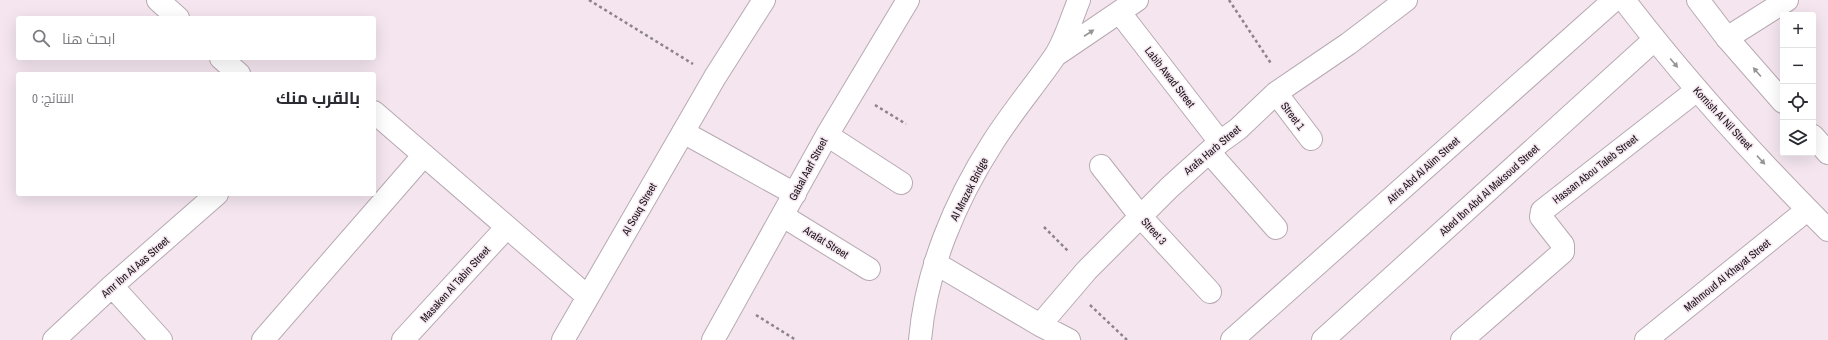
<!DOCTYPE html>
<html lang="ar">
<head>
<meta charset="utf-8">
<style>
	:root { --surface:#fff; --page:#f7f7f7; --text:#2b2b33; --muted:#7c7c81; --line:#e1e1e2 }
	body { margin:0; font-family:"Archivo Narrow",Cairo,sans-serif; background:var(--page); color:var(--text); direction:rtl }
	.controls { position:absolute; right:12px; top:12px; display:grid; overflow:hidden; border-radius:4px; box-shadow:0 4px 16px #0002 }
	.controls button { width:36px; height:36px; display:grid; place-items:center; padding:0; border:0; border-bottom:1px solid var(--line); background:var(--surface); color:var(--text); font:20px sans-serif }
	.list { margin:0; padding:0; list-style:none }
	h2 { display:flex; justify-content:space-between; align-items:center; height:52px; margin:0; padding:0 16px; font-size:17px }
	h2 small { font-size:13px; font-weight:400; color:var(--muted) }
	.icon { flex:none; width:22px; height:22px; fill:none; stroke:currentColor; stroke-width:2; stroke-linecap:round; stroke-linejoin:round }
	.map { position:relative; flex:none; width:1828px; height:340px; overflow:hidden; direction:ltr }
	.search { position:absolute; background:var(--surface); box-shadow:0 4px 16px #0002; left:16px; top:16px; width:360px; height:44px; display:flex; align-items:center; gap:10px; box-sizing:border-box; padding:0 14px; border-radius:4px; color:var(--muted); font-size:15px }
	.panel { position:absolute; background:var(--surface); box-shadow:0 4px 16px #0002; left:16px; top:72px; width:360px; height:124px; border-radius:4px; direction:rtl }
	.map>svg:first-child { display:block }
</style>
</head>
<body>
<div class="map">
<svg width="1828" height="340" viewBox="0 0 1828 340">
	<rect width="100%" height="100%" fill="#f4e5ef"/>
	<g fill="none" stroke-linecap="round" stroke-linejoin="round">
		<defs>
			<path id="minor" d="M 158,0 L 178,18
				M 1120,13 L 1220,142
				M 1727,38 L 1787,0
				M 221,58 L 239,74
				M 1276,93 L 1311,139
				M 374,112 L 588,297
				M 683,132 L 795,194
				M 827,135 L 901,183
				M 1209,152 L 1276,228
				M 1101,166 L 1141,217 L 1210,292
				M 783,216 L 869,269
				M 935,263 L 1040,325 L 1069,340
				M 112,286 L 161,340
				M 1040,325 L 1087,270 L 1170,187 L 1220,142 L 1238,129 L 1276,93 L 1348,44 L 1406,0
				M 54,340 L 112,286 L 217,194
				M 263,340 L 424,155
				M 403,340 L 506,228
				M 563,340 L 715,77 L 764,0
				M 713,340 L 827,135 L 908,0
				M 1232,340 L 1614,0
				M 1323,340 L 1654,40
				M 1462,340 L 1563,252 L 1563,245 L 1541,217 L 1542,211 L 1697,90
				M 1646,340 L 1807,210"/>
			<path id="tertiary" d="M 1056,55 L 1137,0
				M 920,340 C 926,270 955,201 993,142 C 1012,112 1035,85 1055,56 C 1065,41 1072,17 1079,0"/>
			<path id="trunk" d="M 1624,0 C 1686,81 1756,158 1828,230
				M 1698,0 L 1727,38 L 1783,102
				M 1813,136 L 1828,153"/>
		</defs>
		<!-- minor casing -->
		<use href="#minor" stroke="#b7a9b2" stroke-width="24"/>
		<!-- tertiary casing -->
		<use href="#tertiary" stroke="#b7a9b2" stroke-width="24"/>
		<!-- trunk casing -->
		<use href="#trunk" stroke="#b7a9b2" stroke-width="24"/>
		<!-- path -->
		<path stroke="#8d838a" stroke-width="2.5" stroke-dasharray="3 3" stroke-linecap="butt" d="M 589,0 L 693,64
			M 1229,0 L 1272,65
			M 875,105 L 906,124
			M 1044,227 L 1069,252
			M 1090,305 L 1127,340
			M 756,315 L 796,340"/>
		<!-- minor -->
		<use href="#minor" stroke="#fff" stroke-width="22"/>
		<!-- tertiary -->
		<use href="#tertiary" stroke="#fff" stroke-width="22"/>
		<!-- trunk -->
		<use href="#trunk" stroke="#fff" stroke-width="22"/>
	</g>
	<!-- one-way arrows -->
	<defs><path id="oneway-solid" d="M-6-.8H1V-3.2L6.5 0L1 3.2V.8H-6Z"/></defs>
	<g fill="#979496">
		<use href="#oneway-solid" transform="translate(1089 33) rotate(-33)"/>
		<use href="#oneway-solid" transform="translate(1674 63) rotate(50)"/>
		<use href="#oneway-solid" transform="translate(1757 72) rotate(-131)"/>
		<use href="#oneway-solid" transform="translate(1761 160) rotate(47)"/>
	</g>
	<g text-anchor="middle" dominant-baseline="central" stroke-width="3" stroke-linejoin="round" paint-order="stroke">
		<!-- street labels -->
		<g font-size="11" fill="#171216" stroke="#f4e5ef">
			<text transform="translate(1170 77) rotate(52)">Labib Awad Street</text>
			<text transform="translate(1293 116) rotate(53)">Street 1</text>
			<text transform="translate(1723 118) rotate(47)">Kornish Al Nil Street</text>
			<text transform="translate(1212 150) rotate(-40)">Arafa Harb Street</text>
			<text transform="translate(808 169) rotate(-62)">Gabal Aarf Street</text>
			<text transform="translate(1595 169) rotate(-38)">Hassan Abou Taleb Street</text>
			<text transform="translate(1423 170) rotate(-42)">Atris Abd Al Alim Street</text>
			<text transform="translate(969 189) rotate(-63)">Al Mrazek Bridge</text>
			<text transform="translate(1489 190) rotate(-42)">Abed Ibn Abd Al Maksoud Street</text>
			<text transform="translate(639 209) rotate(-60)">Al Souq Street</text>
			<text transform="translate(1154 231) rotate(48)">Street 3</text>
			<text transform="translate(826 242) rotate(32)">Arafat Street</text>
			<text transform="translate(135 267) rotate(-41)">Amr Ibn Al Aas Street</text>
			<text transform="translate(1727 275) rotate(-39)">Mahmoud Al Khayat Street</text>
			<text transform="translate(455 284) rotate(-48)">Masaken Al Tabin Street</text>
		</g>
	</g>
</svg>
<div class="controls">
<button>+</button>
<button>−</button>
<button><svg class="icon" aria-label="locate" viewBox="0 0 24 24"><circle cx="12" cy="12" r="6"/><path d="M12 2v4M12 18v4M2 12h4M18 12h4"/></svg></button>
<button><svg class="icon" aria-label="layers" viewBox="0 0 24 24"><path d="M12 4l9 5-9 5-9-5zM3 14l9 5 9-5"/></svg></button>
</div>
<div class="search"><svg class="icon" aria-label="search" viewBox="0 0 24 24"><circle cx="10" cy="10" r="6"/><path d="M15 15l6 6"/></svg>ابحث هنا</div>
<section class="panel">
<h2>بالقرب منك<small>النتائج: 0</small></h2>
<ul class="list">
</ul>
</section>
</div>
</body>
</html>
